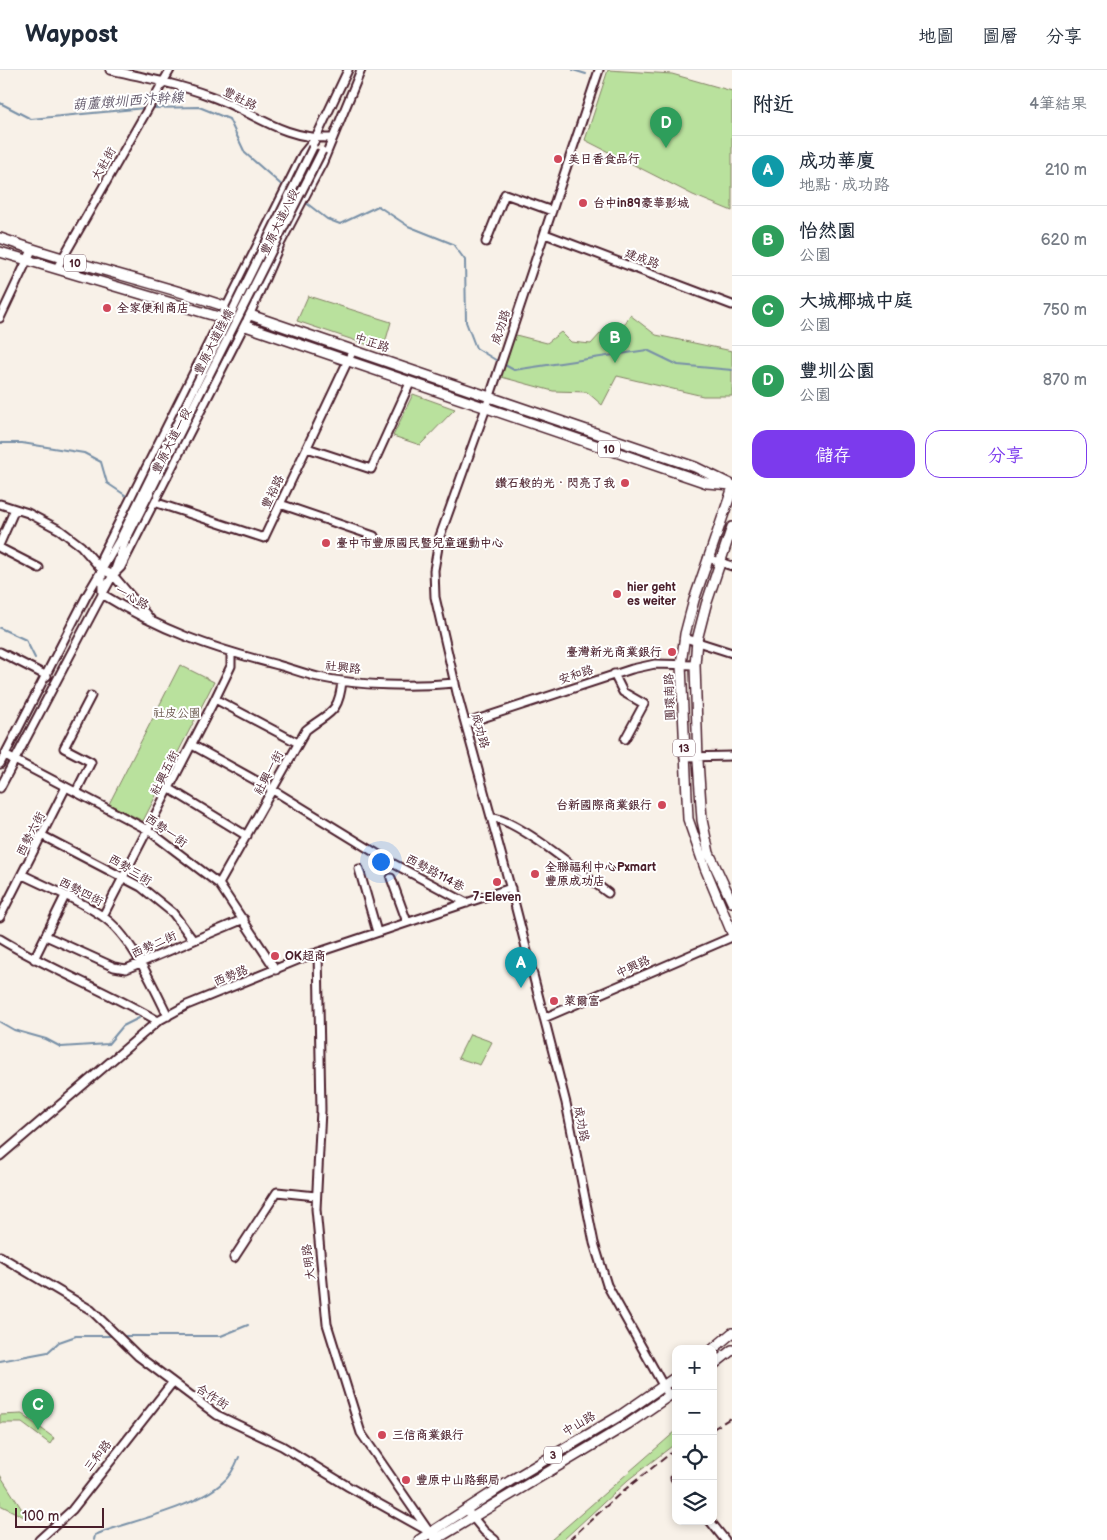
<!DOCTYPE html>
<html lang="zh-TW">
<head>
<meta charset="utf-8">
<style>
	:root { --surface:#fff; --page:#f2f2f3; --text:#1f2937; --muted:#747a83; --line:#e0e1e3; --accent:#7c3aed }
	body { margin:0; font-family:"Balsamiq Sans","LXGW WenKai TC",sans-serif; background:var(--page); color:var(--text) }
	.controls { position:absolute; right:15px; bottom:15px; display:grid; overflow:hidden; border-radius:10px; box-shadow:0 2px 8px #0003 }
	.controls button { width:45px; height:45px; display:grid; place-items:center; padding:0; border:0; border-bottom:1px solid var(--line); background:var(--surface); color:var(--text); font:25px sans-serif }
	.scale { position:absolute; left:15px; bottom:12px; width:89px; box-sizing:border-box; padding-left:5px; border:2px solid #4a1f2b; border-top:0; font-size:14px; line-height:18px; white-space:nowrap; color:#4a1f2b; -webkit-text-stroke:4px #fff; paint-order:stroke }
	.you { position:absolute; left:380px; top:791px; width:18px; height:18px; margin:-12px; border:4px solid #fff; border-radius:50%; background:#1a73e8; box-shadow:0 0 0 8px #1a73e833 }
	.badge { display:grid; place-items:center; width:32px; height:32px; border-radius:50%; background:var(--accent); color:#fff; font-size:16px; font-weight:700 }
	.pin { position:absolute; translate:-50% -41px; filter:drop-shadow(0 1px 2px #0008) }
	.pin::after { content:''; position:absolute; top:26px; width:18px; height:15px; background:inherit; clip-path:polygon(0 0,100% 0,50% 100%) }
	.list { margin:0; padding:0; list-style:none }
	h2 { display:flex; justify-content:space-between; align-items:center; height:65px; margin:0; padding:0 20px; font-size:21px }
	h2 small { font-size:16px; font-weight:400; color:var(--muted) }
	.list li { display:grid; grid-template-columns:32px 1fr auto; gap:15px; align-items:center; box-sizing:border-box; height:70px; padding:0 20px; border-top:1px solid var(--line) }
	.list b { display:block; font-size:19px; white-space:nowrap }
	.list p { margin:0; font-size:16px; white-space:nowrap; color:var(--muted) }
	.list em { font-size:16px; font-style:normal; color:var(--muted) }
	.actions { display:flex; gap:10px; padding:15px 20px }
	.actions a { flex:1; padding:11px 0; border:1px solid var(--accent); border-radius:15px; text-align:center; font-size:18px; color:var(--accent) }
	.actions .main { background:var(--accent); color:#fff }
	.icon { flex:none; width:28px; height:28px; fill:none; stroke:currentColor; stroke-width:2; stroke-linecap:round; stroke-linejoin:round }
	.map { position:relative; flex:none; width:732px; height:1470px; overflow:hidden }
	header { display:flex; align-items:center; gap:30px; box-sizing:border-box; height:70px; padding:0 25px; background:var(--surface); border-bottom:1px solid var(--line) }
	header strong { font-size:24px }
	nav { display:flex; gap:28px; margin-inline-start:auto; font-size:18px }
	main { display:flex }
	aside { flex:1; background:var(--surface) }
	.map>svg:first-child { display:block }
</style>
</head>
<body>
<header>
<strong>Waypost</strong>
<nav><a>地圖</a><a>圖層</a><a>分享</a></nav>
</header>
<main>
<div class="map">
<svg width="732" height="1470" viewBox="0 0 732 1470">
	<rect width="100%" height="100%" fill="#f8f1e8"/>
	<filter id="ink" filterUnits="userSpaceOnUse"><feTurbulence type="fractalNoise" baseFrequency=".02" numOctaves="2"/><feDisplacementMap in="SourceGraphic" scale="10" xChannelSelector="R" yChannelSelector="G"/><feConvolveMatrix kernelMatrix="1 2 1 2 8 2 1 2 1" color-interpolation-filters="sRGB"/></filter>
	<g filter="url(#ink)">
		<!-- green -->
		<path fill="#b9e19d" stroke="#828064" d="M 608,0 L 672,4 L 732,21 L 732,141 L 693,125 L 585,70 Z
			M 308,226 L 391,252 L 383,280 L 297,251 Z
			M 630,245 L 656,265 L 732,281 L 732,326 L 703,326 L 617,306 L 602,335 L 587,322 L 553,321 L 494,305 L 508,263 L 547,273 L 561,262 L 571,272 L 591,274 L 610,253 L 618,266 Z
			M 413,324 L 455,339 L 420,375 L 393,366 Z
			M 180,595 L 214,612 L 143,751 L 109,734 Z
			M 470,964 L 492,972 L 480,995 L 458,988 Z
			M 22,1344 L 54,1368 L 50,1374 L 22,1353 L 0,1353 L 0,1345 Z
			M 676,1361 L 676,1373 L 628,1410 L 563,1470 L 551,1470 Z
			M 0,1405 L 28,1449 L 0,1435 Z"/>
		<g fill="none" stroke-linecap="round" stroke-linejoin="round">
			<!-- stream -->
			<path stroke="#7890a7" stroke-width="2" d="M 573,0 L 586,4
				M 0,33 L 31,49 L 145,38
				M 152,38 L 199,37 L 229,49 L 245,83 L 285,118
				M 305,132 L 327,149 L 340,154 L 378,136 L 408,156 L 453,174 L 465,190 L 466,252 L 476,278 L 499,292
				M 503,294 L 514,300 L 647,280 L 678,295 L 732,300
				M 0,373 L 22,373 L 84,383 L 101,392 L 107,413 L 128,427
				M 0,558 L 26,570 L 35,588
				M 0,952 L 14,960 L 46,969 L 61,977 L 108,974 L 123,956 L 139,948
				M 122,1266 L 221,1266 L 248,1255
				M 0,1291 L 48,1282 L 59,1272 L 76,1266 L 113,1266
				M 94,1470 L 95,1465 L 105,1461 C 137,1450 197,1436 222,1413 C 230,1407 235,1397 239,1387"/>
			<defs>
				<path id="minor" d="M 110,0 C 143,7 178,14 210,26 C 255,42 280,69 331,68
					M 599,0 L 486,338 L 440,466 L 434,500 L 435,527 L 458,627 L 513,827 L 566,1033 L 594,1173 L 607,1215 L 669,1326
					M 316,68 L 303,84 L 102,486 L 102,524 C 162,561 211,578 278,595 C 292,599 305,604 318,607 C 360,616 412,617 455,613
					M 314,72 L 348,0
					M 545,164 L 732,235
					M 486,172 L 505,124 L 552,141
					M 57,198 L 170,0
					M 0,248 L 32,180
					M 307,378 L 371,399 L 410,313
					M 154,432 L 264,468 L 353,280
					M 0,434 L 28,443 L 60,460 L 81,476 L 101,499 L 113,505 L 151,550
					M 280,434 L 374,466
					M 0,473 L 15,439
					M 0,478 L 39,498
					M 708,488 L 732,496
					M 113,505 L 125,472
					M 685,568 L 732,583
					M 0,582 L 47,606
					M 614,604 L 623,622 L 644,634 L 625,669
					M 215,629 L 298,673
					M 467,653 L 632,599 L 655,594 L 695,595
					M 192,675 L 273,720 L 392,793 L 467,833
					M 5,685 L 148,760 L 219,814 L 276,900
					M 684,687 L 732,686
					M 0,694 L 87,525 L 120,469
					M 0,718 L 97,534 L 113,505 L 121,497 L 249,246 L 280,174 L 323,92 L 361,0
					M 170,719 L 247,766
					M 76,722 L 91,692 L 64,678 L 91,626
					M 492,748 C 516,748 586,807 608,823
					M 43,766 L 141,817 L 173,843 L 193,870
					M 359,799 L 377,862
					M 23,805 C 49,818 78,829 102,846 C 131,865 153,916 168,946
					M 391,808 L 407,852
					M 219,814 L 306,660 C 329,642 339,644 342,611
					M 103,846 L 215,629 L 231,596 L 231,584
					M 0,847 L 66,717
					M 46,866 L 114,897 L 126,899 L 244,849
					M 0,869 C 51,900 107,921 158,951
					M 318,882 L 321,1040 L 316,1139 L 327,1254 L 361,1363 L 432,1466
					M 34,889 L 65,826
					M 544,948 L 732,867
					M 0,1086 L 158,951 L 187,935 L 310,885 L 511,818
					M 0,1186 L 91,1240 L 138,1286 L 217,1345 L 282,1376 L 349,1417 L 426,1460
					M 234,1188 L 277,1122 L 316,1126
					M 675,1408 L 676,1409
					M 466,1439 L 484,1461 L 495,1470
					M 710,1451 L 725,1470
					M 39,1470 L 72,1440 L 172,1313"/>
				<path id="major" d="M 0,168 C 75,195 152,211 227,237 C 383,290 539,345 695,397 L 732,415
					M 0,182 L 222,248 L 707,413 L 732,415
					M 732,420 L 694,530 L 685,564 L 681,595 L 688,749 L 705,798 L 732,863
					M 732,457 L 706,535 L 697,570 L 695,595 L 698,691 L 702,750 L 709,783 L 732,832
					M 713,1279 L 732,1263
					M 713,1295 L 732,1280
					M 419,1470 L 510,1411 L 621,1345 L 676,1307
					M 435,1470 L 628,1354 L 676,1321"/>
			</defs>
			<!-- minor casing -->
			<use href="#minor" stroke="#4a1f2b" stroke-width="11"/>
			<!-- major casing -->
			<use href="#major" stroke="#4a1f2b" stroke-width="12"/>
			<!-- minor -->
			<use href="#minor" stroke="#fff" stroke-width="7"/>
			<!-- major -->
			<use href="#major" stroke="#fff" stroke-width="9"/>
			<!-- rail -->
			<path stroke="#4a1f2b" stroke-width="2" stroke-dasharray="8 4" stroke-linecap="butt" d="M 713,1359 L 732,1347
				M 569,1470 L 623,1421 L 676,1379"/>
			<defs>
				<path id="minor-bridge" d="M 120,469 L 313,77
					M 125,472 L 322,81"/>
			</defs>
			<!-- minor-bridge casing -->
			<use href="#minor-bridge" stroke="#4a1f2b" stroke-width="11" stroke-linecap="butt"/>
			<!-- minor-bridge -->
			<use href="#minor-bridge" stroke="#fff" stroke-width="7"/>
		</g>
	</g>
	<!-- markers -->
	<g fill="#d1495b" stroke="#fff" stroke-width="2">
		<circle cx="558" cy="89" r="5"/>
		<circle cx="583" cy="133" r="5"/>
		<circle cx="107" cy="238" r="5"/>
		<circle cx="625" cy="413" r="5"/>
		<circle cx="326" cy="473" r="5"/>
		<circle cx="617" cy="524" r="5"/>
		<circle cx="672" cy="582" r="5"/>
		<circle cx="662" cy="735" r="5"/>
		<circle cx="535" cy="804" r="5"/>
		<circle cx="497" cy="812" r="5"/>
		<circle cx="275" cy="886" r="5"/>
		<circle cx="554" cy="931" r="5"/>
		<circle cx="382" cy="1365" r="5"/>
		<circle cx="406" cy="1410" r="5"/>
	</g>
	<g text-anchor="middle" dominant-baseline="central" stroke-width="4" stroke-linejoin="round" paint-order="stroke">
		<!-- shield labels -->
		<g fill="#fff" stroke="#80626b" stroke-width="1">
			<rect x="64" y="184.5" width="22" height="17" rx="4"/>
			<rect x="598" y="370.5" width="22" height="17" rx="4"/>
			<rect x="673" y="669.5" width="22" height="17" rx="4"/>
			<rect x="544" y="1376.5" width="18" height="17" rx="4"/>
		</g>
		<g font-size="11" font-weight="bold" fill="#4a1f2b">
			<text x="75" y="193">10</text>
			<text x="609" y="379">10</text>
			<text x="684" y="678">13</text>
			<text x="553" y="1385">3</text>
		</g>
		<!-- street labels -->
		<g font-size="12" fill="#4a1f2b" stroke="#fff">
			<text transform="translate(240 29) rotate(27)">豐社路</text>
			<text transform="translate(104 94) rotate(-60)">大社街</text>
			<text transform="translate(280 152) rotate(-64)">豐原大道八段</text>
			<text transform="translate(642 189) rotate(20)">建成路</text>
			<text transform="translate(501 257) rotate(-72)">成功路</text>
			<text transform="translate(214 272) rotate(-63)">豐原大道陸橋</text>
			<text transform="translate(372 273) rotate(18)">中正路</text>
			<text transform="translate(172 371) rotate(-63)">豐原大道一段</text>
			<text transform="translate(273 422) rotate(-64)">豐裕路</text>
			<text transform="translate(132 528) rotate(29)">一心路</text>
			<text transform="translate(343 598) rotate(6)">社興路</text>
			<text transform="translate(576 605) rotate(-18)">安和路</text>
			<text transform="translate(670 627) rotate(-92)">圓環南路</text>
			<text transform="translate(480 661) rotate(74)">成功路</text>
			<text transform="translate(165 703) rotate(-63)">社興五街</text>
			<text transform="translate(269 703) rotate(-62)">社興一街</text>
			<text transform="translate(166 761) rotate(35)">西勢一街</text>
			<text transform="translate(31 764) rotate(-63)">西勢六街</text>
			<text transform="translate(130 800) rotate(31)">西勢三街</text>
			<text transform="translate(435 803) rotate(28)">西勢路114巷</text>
			<text transform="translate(81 822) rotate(27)">西勢四街</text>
			<text transform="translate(154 875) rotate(-24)">西勢二街</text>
			<text transform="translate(633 897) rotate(-25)">中興路</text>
			<text transform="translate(231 906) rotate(-22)">西勢路</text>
			<text transform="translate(581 1054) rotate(79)">成功路</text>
			<text transform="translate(309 1192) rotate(-97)">大明路</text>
			<text transform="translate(212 1327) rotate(33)">合作街</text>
			<text transform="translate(579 1354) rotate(-31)">中山路</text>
			<text transform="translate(98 1386) rotate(-52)">三和路</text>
		</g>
		<!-- poi labels -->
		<g font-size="12" font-weight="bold" fill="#4a1f2b" stroke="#fff" text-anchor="start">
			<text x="568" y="89">美日香食品行</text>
			<text x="593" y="133">台中in89豪華影城</text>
			<text x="117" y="238">全家便利商店</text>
			<text x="615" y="413" text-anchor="end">鑽石般的光‧閃亮了我</text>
			<text x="336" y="473">臺中市豐原國民暨兒童運動中心</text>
			<text x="627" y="517">hier geht<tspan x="627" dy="14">es weiter</tspan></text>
			<text x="662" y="582" text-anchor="end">臺灣新光商業銀行</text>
			<text x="652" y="735" text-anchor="end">台新國際商業銀行</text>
			<text x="545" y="797">全聯福利中心Pxmart<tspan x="545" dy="14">豐原成功店</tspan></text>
			<text x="497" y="827" text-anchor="middle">7-Eleven</text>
			<text x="285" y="886">OK超商</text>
			<text x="564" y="931">萊爾富</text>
			<text x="392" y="1365">三信商業銀行</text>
			<text x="416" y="1410">豐原中山路郵局</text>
		</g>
		<!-- park labels -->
		<g font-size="12" fill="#6b594d" stroke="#fff">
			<text x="177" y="643">社皮公園</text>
		</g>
		<!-- water labels -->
		<g font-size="14" font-style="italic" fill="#615769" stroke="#fff">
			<text transform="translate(128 31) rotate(-4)">葫蘆燉圳西汴幹線</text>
		</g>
	</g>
</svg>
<div class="controls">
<button>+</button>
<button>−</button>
<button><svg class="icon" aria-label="locate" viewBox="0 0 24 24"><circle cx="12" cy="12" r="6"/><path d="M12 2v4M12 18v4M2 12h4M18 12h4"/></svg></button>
<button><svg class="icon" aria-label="layers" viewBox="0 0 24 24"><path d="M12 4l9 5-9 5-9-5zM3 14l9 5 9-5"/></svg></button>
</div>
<div class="scale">100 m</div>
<div class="you"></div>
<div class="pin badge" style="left:521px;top:918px;background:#0f9aa8">A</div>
<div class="pin badge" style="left:615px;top:293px;background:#2e9e5b">B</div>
<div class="pin badge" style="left:38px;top:1360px;background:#2e9e5b">C</div>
<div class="pin badge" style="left:666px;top:78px;background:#2e9e5b">D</div>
</div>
<aside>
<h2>附近<small>4筆結果</small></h2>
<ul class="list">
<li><span class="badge" style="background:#0f9aa8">A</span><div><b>成功華廈</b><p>地點 · 成功路</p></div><em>210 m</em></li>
<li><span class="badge" style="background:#2e9e5b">B</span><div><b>怡然園</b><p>公園</p></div><em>620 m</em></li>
<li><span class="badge" style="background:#2e9e5b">C</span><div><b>大城椰城中庭</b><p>公園</p></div><em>750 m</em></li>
<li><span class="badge" style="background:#2e9e5b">D</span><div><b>豐圳公園</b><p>公園</p></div><em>870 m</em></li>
</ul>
<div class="actions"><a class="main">儲存</a><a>分享</a></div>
</aside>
</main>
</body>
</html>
